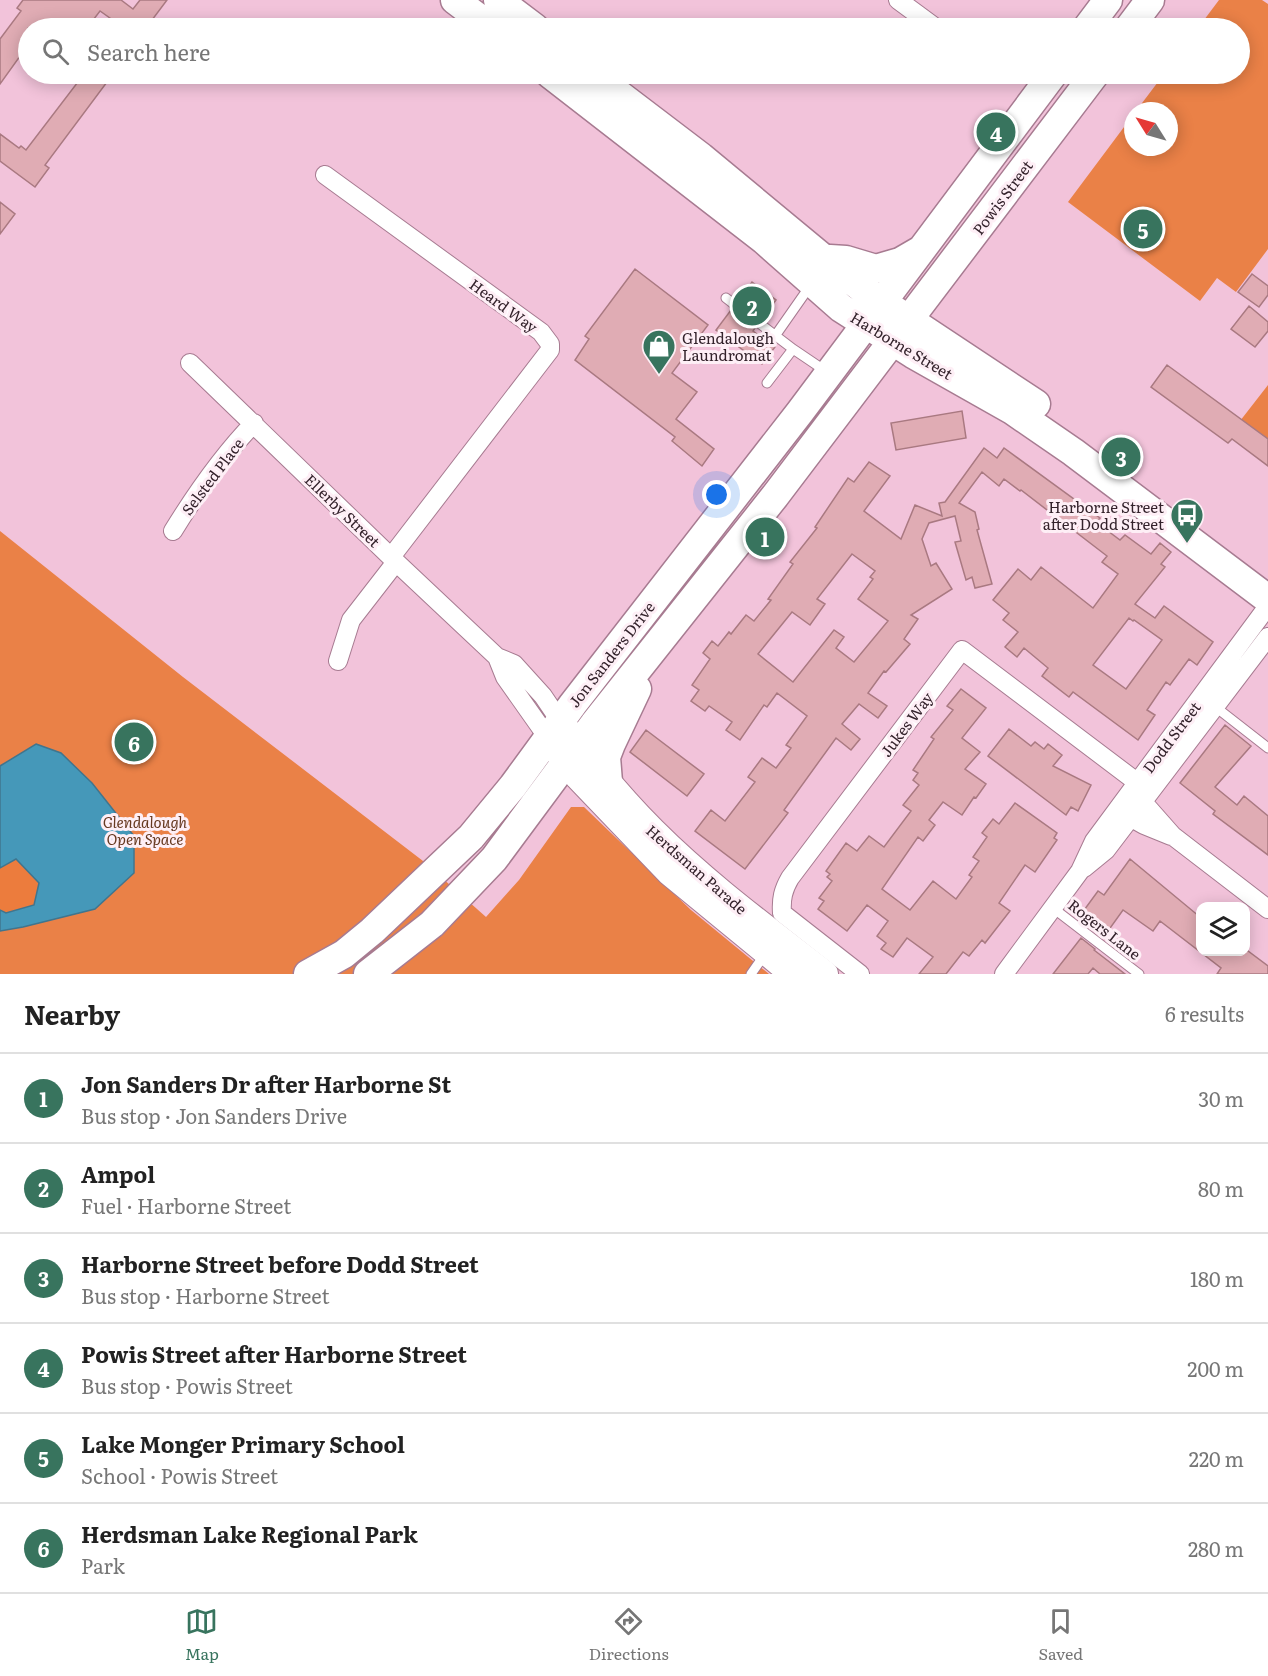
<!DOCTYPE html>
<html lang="en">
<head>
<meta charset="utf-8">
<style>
	:root { --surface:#fff; --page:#f6f6f6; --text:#222; --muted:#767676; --line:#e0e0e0; --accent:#38745e }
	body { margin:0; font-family:Literata,serif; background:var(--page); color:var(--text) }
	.controls { position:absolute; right:18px; bottom:18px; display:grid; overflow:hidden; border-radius:12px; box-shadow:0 3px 15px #0003 }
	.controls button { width:54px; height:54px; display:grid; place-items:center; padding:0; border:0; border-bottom:2px solid var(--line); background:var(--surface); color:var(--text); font:30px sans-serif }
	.compass { position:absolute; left:1124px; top:102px; width:54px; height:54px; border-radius:50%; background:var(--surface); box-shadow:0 3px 15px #0003; rotate:307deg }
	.you { position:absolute; left:717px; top:495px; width:21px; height:21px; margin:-15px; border:4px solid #fff; border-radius:50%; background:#1a73e8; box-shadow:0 0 0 9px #1a73e833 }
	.badge { display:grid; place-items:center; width:39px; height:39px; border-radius:50%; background:var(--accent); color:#fff; font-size:20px; font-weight:700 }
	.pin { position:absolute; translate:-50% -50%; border:3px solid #fff; box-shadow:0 2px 6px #0006 }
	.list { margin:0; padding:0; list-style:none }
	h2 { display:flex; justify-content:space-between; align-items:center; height:78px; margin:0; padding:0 24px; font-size:26px }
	h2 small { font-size:20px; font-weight:400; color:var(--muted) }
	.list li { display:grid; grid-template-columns:39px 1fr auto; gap:18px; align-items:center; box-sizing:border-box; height:90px; padding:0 24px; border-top:2px solid var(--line) }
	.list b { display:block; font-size:22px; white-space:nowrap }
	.list p { margin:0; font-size:20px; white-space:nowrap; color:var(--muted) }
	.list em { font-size:20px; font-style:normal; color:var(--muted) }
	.icon { flex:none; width:33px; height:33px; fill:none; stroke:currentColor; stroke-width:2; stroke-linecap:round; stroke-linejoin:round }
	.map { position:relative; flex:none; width:1268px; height:974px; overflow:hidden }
	.search { position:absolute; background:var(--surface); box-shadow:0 3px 15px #0003; left:18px; right:18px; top:18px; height:66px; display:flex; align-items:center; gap:15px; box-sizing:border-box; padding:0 21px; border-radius:33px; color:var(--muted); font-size:22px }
	.sheet { height:618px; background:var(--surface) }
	nav { display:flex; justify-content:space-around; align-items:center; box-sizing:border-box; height:84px; border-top:2px solid var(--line); background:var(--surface); font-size:16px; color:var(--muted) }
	nav a { display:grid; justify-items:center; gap:3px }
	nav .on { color:var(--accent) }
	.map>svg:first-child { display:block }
</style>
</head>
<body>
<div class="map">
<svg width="1268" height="974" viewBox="0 0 1268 974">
	<rect width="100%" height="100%" fill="#f2c3da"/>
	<!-- green -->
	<path fill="#ea8147" d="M 1219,0 L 1262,0 L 1268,4 L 1268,249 L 1236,292 L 1217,278 L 1200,301 L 1068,202 L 1133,115 L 1133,147 L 1169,147 L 1169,111 L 1136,111 L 1164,74 L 1240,74 L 1240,28 L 1198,28 Z
		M 1268,385 L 1268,443 L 1240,421 Z
		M 0,531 L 183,677 L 423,861 L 486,917 L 519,880 L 571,807 L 584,807 L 691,910 L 769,974 L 0,974 Z"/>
	<!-- forest -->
	<path fill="#ec7c3d" d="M 16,859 L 39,883 L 34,905 L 6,913 L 0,910 L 0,868 Z"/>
	<!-- water -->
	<path fill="#4598b9" stroke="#40758e" stroke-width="1.5" d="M 36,744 L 61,753 L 92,783 L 134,836 L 134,873 L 95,909 L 23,927 L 0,931 L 0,910 L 6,913 L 34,905 L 39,883 L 16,859 L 0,868 L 0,766 Z"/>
	<!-- building -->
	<path fill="#e0acb4" stroke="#a97981" stroke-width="1.5" fill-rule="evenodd" d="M 23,0 L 121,0 L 133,9 L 140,0 L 167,0 L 146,28 L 124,28 L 100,11 L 87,28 L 28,28 L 28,45 L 0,84 L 0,39 L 21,11 L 17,8 Z
		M 84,74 L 113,74 L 45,165 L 49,168 L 35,187 L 0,161 L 0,134 L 19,148 L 21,146 L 26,150 Z
		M 0,202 L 15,214 L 0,234 Z
		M 635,269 L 708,325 L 672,373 L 697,392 L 676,419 L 714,449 L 702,466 L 672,441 L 675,437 L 575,360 L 589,339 L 585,336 Z
		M 1252,274 L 1268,286 L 1268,295 L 1259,307 L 1238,292 Z
		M 752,282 L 776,300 L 763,318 L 757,317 L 752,322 L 755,328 L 753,331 L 775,347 L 762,364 L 716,330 L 731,310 L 737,311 L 741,309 L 741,303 L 739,300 Z
		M 1249,306 L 1268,322 L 1268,331 L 1255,347 L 1231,329 Z
		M 1167,365 L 1268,439 L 1268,466 L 1232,439 L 1228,443 L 1151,387 Z
		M 962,411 L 966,438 L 896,450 L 891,423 Z
		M 984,448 L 997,458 L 1004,448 L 1100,518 L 1096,522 L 1120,540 L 1125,535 L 1151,554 L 1160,543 L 1171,552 L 1161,564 L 1165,567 L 1135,604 L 1155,618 L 1164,606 L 1213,642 L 1197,665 L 1189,659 L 1170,685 L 1166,682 L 1147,710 L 1155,715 L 1138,740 L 1073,692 L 1069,697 L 1042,676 L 1048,668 L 1024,648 L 1017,657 L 1005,647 L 1018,632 L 1003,620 L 1009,613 L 993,600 L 1018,569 L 1031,580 L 1041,567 L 1093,608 L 1118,574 L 1102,562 L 1107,556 L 1021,490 L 1020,491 L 1004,479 L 999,486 L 982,472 L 959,503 L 975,512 L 979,529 L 977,530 L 992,584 L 975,588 L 972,577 L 966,580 L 955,542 L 961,541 L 955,516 L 929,523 L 922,539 L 931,566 L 936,563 L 952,589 L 911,615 L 918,619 L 904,639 L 910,644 L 886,672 L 884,671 L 868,693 L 887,706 L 878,718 L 859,704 L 842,724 L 860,739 L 851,750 L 836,738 L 784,810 L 788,813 L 745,869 L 695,831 L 711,810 L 725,821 L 755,782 L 748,777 L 762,758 L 776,768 L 791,748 L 786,745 L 807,716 L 777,693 L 767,707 L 764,705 L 740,740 L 726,730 L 732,722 L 709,706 L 705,711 L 691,701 L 699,690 L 692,685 L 710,659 L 703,653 L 712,641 L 718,646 L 729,632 L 731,634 L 746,615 L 754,621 L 771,600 L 768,599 L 793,564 L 790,562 L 817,528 L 815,527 L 848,478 L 854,482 L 869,462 L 890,476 L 864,511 L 901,539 L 915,505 L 942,516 L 939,503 L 945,502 ZM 852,554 L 875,571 L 870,577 L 873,579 L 858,599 L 888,621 L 854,662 L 836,648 L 844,637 L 834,630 L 793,682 L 758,654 L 792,612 L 810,625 L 825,604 L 817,599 ZM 1129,618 L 1133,621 L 1134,620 L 1162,640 L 1126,689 L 1093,665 Z
		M 961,689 L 986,708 L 962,738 L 980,752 L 965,769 L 986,784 L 976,798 L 974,797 L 962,815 L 943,802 L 929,820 L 935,825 L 923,841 L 918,837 L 882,889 L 910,910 L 933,881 L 956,899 L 972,877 L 969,875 L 979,861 L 973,857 L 987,837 L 982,833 L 993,819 L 999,824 L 1015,803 L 1057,833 L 1054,838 L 1057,840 L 1035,872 L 1025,865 L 999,903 L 1010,911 L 985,943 L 982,940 L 969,956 L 963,952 L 946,974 L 919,974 L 933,957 L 907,938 L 893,957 L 881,949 L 886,943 L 877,936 L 888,921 L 867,905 L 847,931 L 818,909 L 824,901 L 819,898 L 832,881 L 827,877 L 830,874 L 826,871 L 846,843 L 857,851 L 869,836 L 884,847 L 911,811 L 903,805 L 919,785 L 913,780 L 918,773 L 913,770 L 934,739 L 931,737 L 953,710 L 947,706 Z
		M 1225,725 L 1251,746 L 1215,787 L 1237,805 L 1244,796 L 1268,816 L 1268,855 L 1213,814 L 1215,811 L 1180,783 Z
		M 1009,729 L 1031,746 L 1035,742 L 1044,749 L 1048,744 L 1062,755 L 1053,766 L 1091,785 L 1078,811 L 1071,807 L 1066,815 L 988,756 Z
		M 646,730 L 704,774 L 687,796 L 630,752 Z
		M 1130,859 L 1200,917 L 1200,951 L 1248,951 L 1268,966 L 1268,974 L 1217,974 L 1221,968 L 1160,921 L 1153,931 L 1123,910 L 1103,938 L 1089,927 L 1091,925 L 1079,917 L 1098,891 L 1104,895 Z
		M 1081,938 L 1095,949 L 1094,950 L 1125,974 L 1100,974 L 1093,968 L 1088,974 L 1053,974 Z"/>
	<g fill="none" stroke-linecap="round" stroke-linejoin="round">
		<defs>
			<path id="lane" d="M 726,298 L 735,305
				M 759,323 L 793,349
				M 775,336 L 810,286
				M 767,383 L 793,349 L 827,372
				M 1213,705 L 1268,748
				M 1053,908 L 1139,974
				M 751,974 L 765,954"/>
			<path id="street" d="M 898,0 L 936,28
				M 325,175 L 541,332 L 550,344 L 550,350 L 391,557
				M 190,363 L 396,562 L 497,657 L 514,664 L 543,696 L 560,721
				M 173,531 C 197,492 222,456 254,423
				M 497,657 L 505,677 L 548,738
				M 338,661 L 351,620 L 396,562
				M 1135,796 L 1143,802 L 1173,836 L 1268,909
				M 1121,812 L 1144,825 L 1171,836
				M 1084,868 L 1106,850 L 1268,637
				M 860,974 L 782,913 C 781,899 783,890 790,878 L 962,650 L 1150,792
				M 1004,974 L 1080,871 L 1094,841 L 1268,606"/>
			<path id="secondary" d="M 567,730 C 593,765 622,800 653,831 C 706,884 766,928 825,974
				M 553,746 L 578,777 L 670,873 L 793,974"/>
			<path id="primary" d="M 455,0 L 492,28
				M 498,0 L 535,28
				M 1087,28 L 1108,0
				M 1129,28 L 1150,0
				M 550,74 L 764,240 L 841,308 L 913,354 L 1012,410 L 1073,452 L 1268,599
				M 592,74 L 701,157 L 824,259 L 864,290 L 1036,404
				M 830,259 L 846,260 L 876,269 L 900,262 L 919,251
				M 608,782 L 606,757 L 611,744 L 637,689
				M 308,974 L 344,954 L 372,931 L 471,837 L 513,786 L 573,704 L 800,412 L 1053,74
				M 368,974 L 432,924 L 494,859 L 594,724 L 775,496 L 1095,74"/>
		</defs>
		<!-- lane casing -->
		<use href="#lane" stroke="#a77b91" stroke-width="11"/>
		<!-- street casing -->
		<use href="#street" stroke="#a77b91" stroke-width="20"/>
		<!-- secondary casing -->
		<use href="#secondary" stroke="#a77b91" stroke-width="28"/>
		<!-- primary casing -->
		<use href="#primary" stroke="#a77b91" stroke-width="31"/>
		<!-- lane -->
		<use href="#lane" stroke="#fff" stroke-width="9"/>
		<!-- street -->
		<use href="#street" stroke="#fff" stroke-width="18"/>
		<!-- secondary -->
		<use href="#secondary" stroke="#fff" stroke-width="26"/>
		<!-- primary -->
		<use href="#primary" stroke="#fff" stroke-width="28"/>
	</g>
	<!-- icons -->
	<defs>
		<symbol id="shop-pin" viewBox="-11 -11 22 30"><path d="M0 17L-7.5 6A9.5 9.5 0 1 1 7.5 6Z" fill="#38745e" stroke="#feeff6"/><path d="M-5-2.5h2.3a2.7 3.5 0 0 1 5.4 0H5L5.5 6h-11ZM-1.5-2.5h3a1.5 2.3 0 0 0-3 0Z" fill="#fff"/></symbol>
		<symbol id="bus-pin" viewBox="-11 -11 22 30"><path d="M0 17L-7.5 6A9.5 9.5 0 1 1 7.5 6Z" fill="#38745e" stroke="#feeff6"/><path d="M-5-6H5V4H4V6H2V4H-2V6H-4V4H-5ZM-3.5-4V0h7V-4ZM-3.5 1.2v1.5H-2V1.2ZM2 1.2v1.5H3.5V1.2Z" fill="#fff"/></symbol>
	</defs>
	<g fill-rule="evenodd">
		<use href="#shop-pin" x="640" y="327" width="38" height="52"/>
		<use href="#bus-pin" x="1168" y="496" width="38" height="52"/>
	</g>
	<g text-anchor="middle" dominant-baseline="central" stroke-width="6" stroke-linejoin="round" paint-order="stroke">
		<!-- street labels -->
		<g font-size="15" fill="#33222b" stroke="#feeff6">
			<text transform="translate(1002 197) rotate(-53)">Powis Street</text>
			<text transform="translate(504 305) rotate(36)">Heard Way</text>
			<text transform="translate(902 345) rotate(31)">Harborne Street</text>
			<text transform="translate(212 476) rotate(-53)">Selsted Place</text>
			<text transform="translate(343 510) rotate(44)">Ellerby Street</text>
			<text transform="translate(611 654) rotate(-52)">Jon Sanders Drive</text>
			<text transform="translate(906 724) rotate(-53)">Jukes Way</text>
			<text transform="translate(1171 737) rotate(-53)">Dodd Street</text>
			<text transform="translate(697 869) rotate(41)">Herdsman Parade</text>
			<text transform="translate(1105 929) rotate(38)">Rogers Lane</text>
		</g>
		<!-- poi labels -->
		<g font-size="15" fill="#33222b" stroke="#feeff6" text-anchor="start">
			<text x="682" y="337">Glendalough<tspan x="682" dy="17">Laundromat</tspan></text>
			<text x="1164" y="506" text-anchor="end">Harborne Street<tspan x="1164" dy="17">after Dodd Street</tspan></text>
		</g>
		<!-- park labels -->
		<g font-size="15" font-style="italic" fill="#663920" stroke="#feeff6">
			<text x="145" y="821">Glendalough<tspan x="145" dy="17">Open Space</tspan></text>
		</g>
	</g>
</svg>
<div class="controls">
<button><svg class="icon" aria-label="layers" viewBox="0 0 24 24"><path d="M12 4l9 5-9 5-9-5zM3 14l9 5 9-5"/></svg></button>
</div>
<svg class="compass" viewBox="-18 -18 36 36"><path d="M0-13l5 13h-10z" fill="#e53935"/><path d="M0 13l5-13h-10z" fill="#767676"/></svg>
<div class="you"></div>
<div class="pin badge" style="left:765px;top:537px">1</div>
<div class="pin badge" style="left:752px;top:306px">2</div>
<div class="pin badge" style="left:1121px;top:457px">3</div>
<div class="pin badge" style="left:996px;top:132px">4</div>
<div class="pin badge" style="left:1143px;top:229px">5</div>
<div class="pin badge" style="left:134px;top:742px">6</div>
<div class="search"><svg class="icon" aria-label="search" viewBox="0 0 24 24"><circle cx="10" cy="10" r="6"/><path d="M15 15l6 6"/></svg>Search here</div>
</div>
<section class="sheet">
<h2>Nearby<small>6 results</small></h2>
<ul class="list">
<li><span class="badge">1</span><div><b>Jon Sanders Dr after Harborne St</b><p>Bus stop · Jon Sanders Drive</p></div><em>30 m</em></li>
<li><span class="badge">2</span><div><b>Ampol</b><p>Fuel · Harborne Street</p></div><em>80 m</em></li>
<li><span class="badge">3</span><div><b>Harborne Street before Dodd Street</b><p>Bus stop · Harborne Street</p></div><em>180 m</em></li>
<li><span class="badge">4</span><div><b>Powis Street after Harborne Street</b><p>Bus stop · Powis Street</p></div><em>200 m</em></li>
<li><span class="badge">5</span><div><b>Lake Monger Primary School</b><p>School · Powis Street</p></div><em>220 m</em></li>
<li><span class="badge">6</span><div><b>Herdsman Lake Regional Park</b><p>Park</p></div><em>280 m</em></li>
</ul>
</section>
<nav>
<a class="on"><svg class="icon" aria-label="map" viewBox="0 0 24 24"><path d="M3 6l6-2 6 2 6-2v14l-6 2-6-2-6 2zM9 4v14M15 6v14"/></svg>Map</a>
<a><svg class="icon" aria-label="directions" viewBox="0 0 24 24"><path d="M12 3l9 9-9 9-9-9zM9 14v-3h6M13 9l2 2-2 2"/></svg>Directions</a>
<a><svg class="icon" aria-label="saved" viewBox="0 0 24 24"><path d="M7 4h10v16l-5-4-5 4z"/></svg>Saved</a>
</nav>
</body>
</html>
